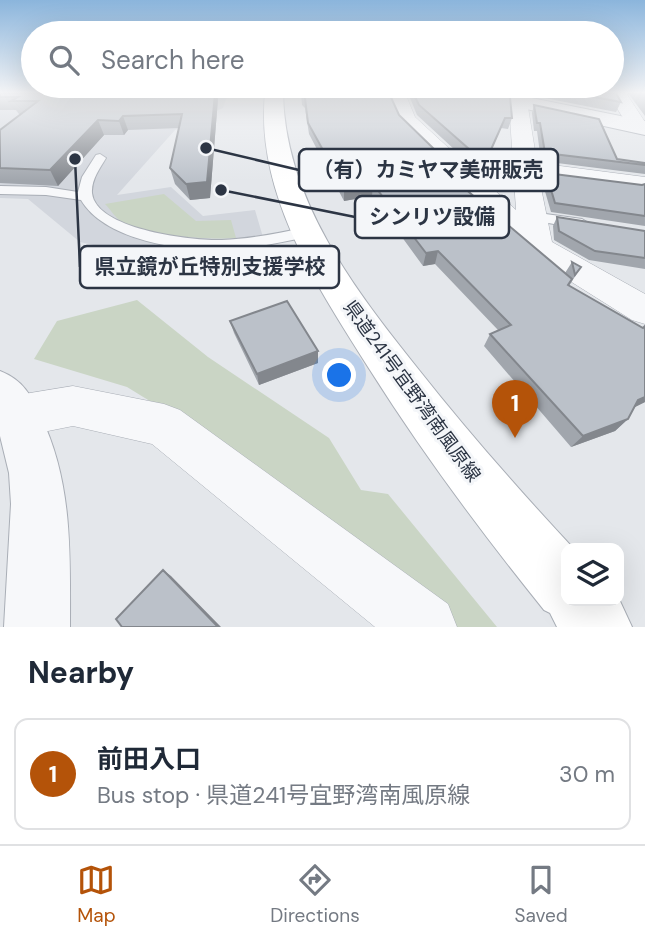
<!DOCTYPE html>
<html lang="en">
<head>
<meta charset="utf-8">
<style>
	:root { --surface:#fff; --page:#f2f2f3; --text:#1f2937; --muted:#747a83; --line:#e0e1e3; --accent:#b45309 }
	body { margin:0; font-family:"DM Sans","Noto Sans JP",sans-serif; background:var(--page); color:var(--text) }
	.controls { position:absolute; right:21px; bottom:21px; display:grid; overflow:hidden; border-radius:14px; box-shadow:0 7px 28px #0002 }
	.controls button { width:63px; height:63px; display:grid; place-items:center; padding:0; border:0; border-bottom:2px solid var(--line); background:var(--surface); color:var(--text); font:35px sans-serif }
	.you { position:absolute; left:340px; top:376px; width:24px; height:24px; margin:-18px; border:5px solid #fff; border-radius:50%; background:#1a73e8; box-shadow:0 0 0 10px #1a73e833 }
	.badge { display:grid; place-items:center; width:46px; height:46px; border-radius:50%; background:var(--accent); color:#fff; font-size:23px; font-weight:700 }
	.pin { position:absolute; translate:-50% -58px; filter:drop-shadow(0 2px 4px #0008) }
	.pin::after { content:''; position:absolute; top:37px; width:24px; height:21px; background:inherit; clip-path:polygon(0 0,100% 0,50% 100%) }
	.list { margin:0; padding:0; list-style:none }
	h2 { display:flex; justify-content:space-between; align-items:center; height:91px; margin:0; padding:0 28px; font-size:30px }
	h2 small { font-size:23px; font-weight:400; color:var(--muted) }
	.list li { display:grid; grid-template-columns:46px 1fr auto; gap:21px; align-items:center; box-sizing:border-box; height:112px; margin:0 14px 14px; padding:0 14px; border:2px solid var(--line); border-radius:14px }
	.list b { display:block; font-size:26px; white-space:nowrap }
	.list p { margin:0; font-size:23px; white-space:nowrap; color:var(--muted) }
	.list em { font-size:23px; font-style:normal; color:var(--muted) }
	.icon { flex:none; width:38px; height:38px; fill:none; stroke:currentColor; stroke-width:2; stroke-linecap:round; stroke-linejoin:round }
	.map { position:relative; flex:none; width:645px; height:627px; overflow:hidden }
	.search { position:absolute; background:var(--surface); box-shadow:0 7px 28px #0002; left:21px; right:21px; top:21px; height:77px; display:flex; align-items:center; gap:18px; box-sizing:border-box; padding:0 24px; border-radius:38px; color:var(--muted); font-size:26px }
	.sheet { height:217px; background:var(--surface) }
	nav { display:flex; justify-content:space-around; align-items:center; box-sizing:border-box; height:98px; border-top:2px solid var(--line); background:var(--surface); font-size:19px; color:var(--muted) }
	nav a { display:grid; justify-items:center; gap:4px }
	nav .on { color:var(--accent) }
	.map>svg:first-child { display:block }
</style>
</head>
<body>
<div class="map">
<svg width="645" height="627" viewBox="0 0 645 627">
	<rect width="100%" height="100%" fill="#e4e7eb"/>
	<!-- built -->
	<path fill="#d2d6dd" d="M 0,93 L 228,93 L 223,108 L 175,130 L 117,195 L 171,187 L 203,216 L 255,210 L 270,261 L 231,276 L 80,242 L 28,199 L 0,198 Z"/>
	<!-- green -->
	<path fill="#cad5c5" d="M 164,194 L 196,221 L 231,220 L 236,238 C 209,240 143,236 120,221 C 115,217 110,209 105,204 Z
		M 137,300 L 208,357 L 329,438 L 361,490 L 388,494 L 497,627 L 457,627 L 267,473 L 127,387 L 34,359 L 57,321 Z"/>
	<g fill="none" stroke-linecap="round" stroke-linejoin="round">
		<defs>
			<path id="service" d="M 195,93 L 279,93 L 274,96 L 199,96 Z
				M 100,154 L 106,158 C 100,168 91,180 92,193 C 96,230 194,241 222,240 C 251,239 280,233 308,227 L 316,232 L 308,237 C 282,242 255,248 228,250 C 184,252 105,241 81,200 L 46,195 L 0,194 L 0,186 L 46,187 L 78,192 L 82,177 L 96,155 Z
				M 531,212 L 582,219 L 590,224 L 582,229 L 526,219 L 524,216 L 526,213 Z"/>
			<path id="minor" d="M 387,93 L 405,93 L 415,117 L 516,210 L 509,101 L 512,97 L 524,97 L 527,101 L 537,163 L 645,177 L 645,189 L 637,191 L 539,178 L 552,242 L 645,294 L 645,324 L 632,320 L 527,254 L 399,124 Z
				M 608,93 L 626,93 L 645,122 L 645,131 L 631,131 Z
				M 73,386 L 164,404 L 180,410 L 448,604 L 457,627 L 375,627 L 152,444 L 73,426 L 18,437 L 2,431 L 2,401 L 18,395 Z"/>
			<path id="tertiary" d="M 472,93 L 507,93 L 645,121 L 645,135 L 481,99 L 474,97 Z
				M 0,371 C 23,380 31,395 41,417 C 73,483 70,555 70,627 L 4,627 L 11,504 L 9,473 L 0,436 Z"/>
			<path id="secondary" d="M 265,93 L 283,93 C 285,200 355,290 419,370 C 468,432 520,491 573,548 L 566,548 L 566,601 L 619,599 L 632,627 L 557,627 L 550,613 L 544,610 C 482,533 423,454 370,370 C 318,288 255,194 265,93 Z"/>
		</defs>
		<!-- service casing -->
		<use href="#service" stroke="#a9aeb6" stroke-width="2"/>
		<!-- minor casing -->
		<use href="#minor" stroke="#a9aeb6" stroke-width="1"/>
		<!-- tertiary casing -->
		<use href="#tertiary" stroke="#a9aeb6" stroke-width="2"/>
		<!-- secondary casing -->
		<use href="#secondary" stroke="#a9aeb6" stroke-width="2"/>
		<!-- service -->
		<use href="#service" fill="#f7f8fa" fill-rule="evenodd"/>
		<!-- minor -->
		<use href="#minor" fill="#f7f8fa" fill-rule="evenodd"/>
		<!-- tertiary -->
		<use href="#tertiary" fill="#f7f8fa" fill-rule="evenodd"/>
		<!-- secondary -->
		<use href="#secondary" fill="#fff" fill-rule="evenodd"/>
	</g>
	<!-- wall -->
	<path fill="#a1a6ad" d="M 0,93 L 218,99 L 210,198 L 190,200 L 175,184 L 170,168 L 179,128 L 128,130 L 124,135 L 104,135 L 58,186 L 0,183 L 0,130 L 21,114 L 19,114 L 16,110 L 0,110 Z
		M 408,93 L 490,93 L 512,118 L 508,129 L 501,128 L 481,174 L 417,115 Z
		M 519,93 L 616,93 L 621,102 L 616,112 Z
		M 628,93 L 645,93 L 645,116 Z
		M 301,95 L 399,115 L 468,182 L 466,189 L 565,273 L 572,262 L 581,267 L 569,286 L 643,328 L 645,326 L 645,402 L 635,407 L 628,419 L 615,431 L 571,447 L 484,346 L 490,334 L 498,330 L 435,264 L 423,266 L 372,196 L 344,201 L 309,134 L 305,108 L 302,105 Z
		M 534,105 L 617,159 L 645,163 L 645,174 L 541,161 L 537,131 L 534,131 L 532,113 Z
		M 546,173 L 642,185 L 645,184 L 645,226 L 551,212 L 542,181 Z
		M 557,217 L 645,231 L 645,269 L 589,260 L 554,240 L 553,226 Z
		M 230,321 L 318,363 L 259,385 L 234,333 Z"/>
	<!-- shaded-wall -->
	<path fill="#83878d" d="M 215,93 L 216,93 L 218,99 L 210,198 L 190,200 L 186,184 Z
		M 123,116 L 128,130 L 124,135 L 119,121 Z
		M 98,120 L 104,135 L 58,186 L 50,170 Z
		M 373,184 L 372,196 L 344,201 L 344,188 Z
		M 438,251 L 435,264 L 423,266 L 426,253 Z
		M 318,351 L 318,363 L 259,385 L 257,374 Z
		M 645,397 L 645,402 L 625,412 L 638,400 Z
		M 628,419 L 615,431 L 571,447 L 583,436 Z
		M 163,570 L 171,576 L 221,627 L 218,627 Z"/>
	<!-- building -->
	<path fill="#bbc1c9" stroke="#83878d" stroke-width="2" d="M 0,93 L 215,93 L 207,182 L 186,184 L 170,168 L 182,114 L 123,116 L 119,121 L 98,120 L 50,170 L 0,168 L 0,130 L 38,101 L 11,101 L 18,97 L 0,97 Z
		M 302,93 L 389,93 L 399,115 L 468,182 L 457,182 L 572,279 L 568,285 L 643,328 L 645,326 L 645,397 L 638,400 L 628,419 L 583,436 L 490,334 L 511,325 L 438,251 L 426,253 L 373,184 L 344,188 L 308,123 L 305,98 L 301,95 Z
		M 413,93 L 490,93 L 510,97 L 512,118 L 505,118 L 485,163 L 419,105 Z
		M 573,93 L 616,93 L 621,102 Z
		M 534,105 L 599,119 L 617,159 L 645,163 L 645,165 L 545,153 L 540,123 L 537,123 Z
		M 546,173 L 642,185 L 645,184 L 645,216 L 555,203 Z
		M 557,217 L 645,231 L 645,258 L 595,251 L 559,231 Z
		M 572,262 L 581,267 L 575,275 Z
		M 287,301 L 318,351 L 257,374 L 230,321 Z
		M 163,570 L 218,627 L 122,627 L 116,619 Z"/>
	<!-- sky -->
	<linearGradient id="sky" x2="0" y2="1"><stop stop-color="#8bb5dc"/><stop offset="0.51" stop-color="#f3f4f6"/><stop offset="1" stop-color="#f3f4f6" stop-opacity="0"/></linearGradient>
	<rect width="645" height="181" fill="url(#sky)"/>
	<g text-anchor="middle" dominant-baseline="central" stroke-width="6" stroke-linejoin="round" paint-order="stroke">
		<!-- street labels -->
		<g font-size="19" fill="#2c3544" stroke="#f4f6f9">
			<text transform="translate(412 391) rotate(54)">県道241号宜野湾南風原線</text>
		</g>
	</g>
	<!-- callouts -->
	<path fill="none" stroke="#2c3544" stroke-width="2.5" d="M206 148L299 170M221 190L355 217M75 159L80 267"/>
	<g fill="#2c3544" stroke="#f4f6f9" stroke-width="2.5">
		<circle cx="206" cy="148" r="7"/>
		<circle cx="221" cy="190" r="7"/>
		<circle cx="75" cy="159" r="7"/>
	</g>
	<g fill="#f4f6f9" stroke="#2c3544" stroke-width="2.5">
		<rect x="299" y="149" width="259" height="42" rx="7"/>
		<rect x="355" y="196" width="154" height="42" rx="7"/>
		<rect x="80" y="246" width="259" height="42" rx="7"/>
	</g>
	<g font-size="21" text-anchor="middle" font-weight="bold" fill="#2c3544">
		<text x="428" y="177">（有）カミヤマ美研販売</text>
		<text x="432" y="224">シンリツ設備</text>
		<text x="210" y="274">県立鏡が丘特別支援学校</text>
	</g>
</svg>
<div class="controls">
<button><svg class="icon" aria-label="layers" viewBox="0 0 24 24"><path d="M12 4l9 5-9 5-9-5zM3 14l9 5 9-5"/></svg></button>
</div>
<div class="you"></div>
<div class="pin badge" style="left:515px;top:438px">1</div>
<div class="search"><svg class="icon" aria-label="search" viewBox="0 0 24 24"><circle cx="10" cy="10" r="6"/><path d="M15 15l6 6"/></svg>Search here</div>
</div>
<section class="sheet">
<h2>Nearby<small></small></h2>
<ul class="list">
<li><span class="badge">1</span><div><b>前田入口</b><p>Bus stop · 県道241号宜野湾南風原線</p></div><em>30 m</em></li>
</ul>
</section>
<nav>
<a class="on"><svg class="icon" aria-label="map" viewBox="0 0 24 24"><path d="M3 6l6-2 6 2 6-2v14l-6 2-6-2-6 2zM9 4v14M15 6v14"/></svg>Map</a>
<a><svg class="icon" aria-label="directions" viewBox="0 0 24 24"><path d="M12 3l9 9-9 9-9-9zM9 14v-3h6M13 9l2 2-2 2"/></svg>Directions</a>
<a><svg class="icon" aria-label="saved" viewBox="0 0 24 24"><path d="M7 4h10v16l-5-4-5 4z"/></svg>Saved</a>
</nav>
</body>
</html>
